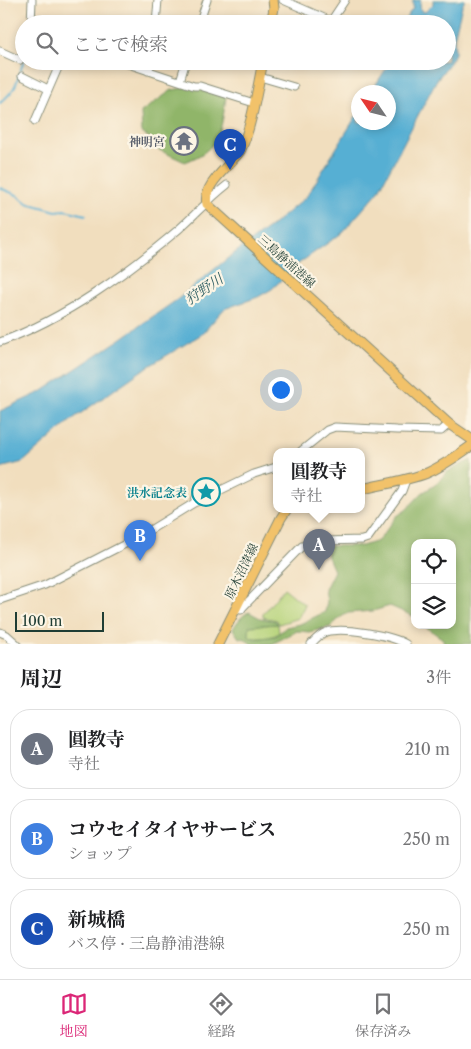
<!DOCTYPE html>
<html lang="ja">
<head>
<meta charset="utf-8">
<style>
	:root { --surface:#fff; --page:#f6f6f6; --text:#202124; --muted:#757577; --line:#e0e0e0; --accent:#db2777 }
	body { margin:0; font-family:"Libre Caslon Text","Noto Serif JP",serif; background:var(--page); color:var(--text) }
	.controls { position:absolute; right:15px; bottom:15px; display:grid; overflow:hidden; border-radius:10px; box-shadow:0 2px 8px #0003 }
	.controls button { width:45px; height:45px; display:grid; place-items:center; padding:0; border:0; border-bottom:1px solid var(--line); background:var(--surface); color:var(--text); font:25px sans-serif }
	.compass { position:absolute; left:351px; top:85px; width:45px; height:45px; border-radius:50%; background:var(--surface); box-shadow:0 2px 8px #0003; rotate:305deg }
	.scale { position:absolute; left:15px; bottom:12px; width:89px; box-sizing:border-box; padding-left:5px; border:2px solid #1f3d34; border-top:0; font-size:14px; line-height:18px; white-space:nowrap; color:#1f3d34; -webkit-text-stroke:4px #fcf5e5; paint-order:stroke }
	.you { position:absolute; left:280px; top:389px; width:18px; height:18px; margin:-12px; border:4px solid #fff; border-radius:50%; background:#1a73e8; box-shadow:0 0 0 8px #1a73e833 }
	.badge { display:grid; place-items:center; width:32px; height:32px; border-radius:50%; background:var(--accent); color:#fff; font-size:16px; font-weight:700 }
	.pin { position:absolute; translate:-50% -41px; filter:drop-shadow(0 1px 2px #0008) }
	.pin::after { content:''; position:absolute; top:26px; width:18px; height:15px; background:inherit; clip-path:polygon(0 0,100% 0,50% 100%) }
	.popup { position:absolute; left:273px; top:448px; width:92px; height:65px; box-sizing:border-box; display:grid; place-content:center; border-radius:10px; background:var(--surface); filter:drop-shadow(0 1px 4px #0005); font-size:16px; white-space:nowrap; color:var(--muted) }
	.popup b { font-size:19px; color:var(--text) }
	.popup::after { content:''; position:absolute; left:50%; top:100%; margin-left:-10px; border:10px solid transparent; border-top-color:var(--surface) }
	.list { margin:0; padding:0; list-style:none }
	h2 { display:flex; justify-content:space-between; align-items:center; height:65px; margin:0; padding:0 20px; font-size:21px }
	h2 small { font-size:16px; font-weight:400; color:var(--muted) }
	.list li { display:grid; grid-template-columns:32px 1fr auto; gap:15px; align-items:center; box-sizing:border-box; height:80px; margin:0 10px 10px; padding:0 10px; border:1px solid var(--line); border-radius:20px }
	.list b { display:block; font-size:19px; white-space:nowrap }
	.list p { margin:0; font-size:16px; white-space:nowrap; color:var(--muted) }
	.list em { font-size:16px; font-style:normal; color:var(--muted) }
	.icon { flex:none; width:28px; height:28px; fill:none; stroke:currentColor; stroke-width:2; stroke-linecap:round; stroke-linejoin:round }
	.map { position:relative; flex:none; width:471px; height:644px; overflow:hidden }
	.search { position:absolute; background:var(--surface); box-shadow:0 2px 8px #0003; left:15px; right:15px; top:15px; height:55px; display:flex; align-items:center; gap:12px; box-sizing:border-box; padding:0 18px; border-radius:28px; color:var(--muted); font-size:19px }
	.sheet { height:335px; background:var(--surface) }
	nav { display:flex; justify-content:space-around; align-items:center; box-sizing:border-box; height:70px; border-top:1px solid var(--line); background:var(--surface); font-size:14px; color:var(--muted) }
	nav a { display:grid; justify-items:center; gap:2px }
	nav .on { color:var(--accent) }
	.map>svg:first-child { display:block }
</style>
</head>
<body>
<div class="map">
<svg width="471" height="644" viewBox="0 0 471 644">
	<rect width="100%" height="100%" fill="#fcf5e5"/>
	<filter id="ink" filterUnits="userSpaceOnUse"><feTurbulence type="fractalNoise" baseFrequency=".02" numOctaves="2"/><feDisplacementMap in="SourceGraphic" scale="10" xChannelSelector="R" yChannelSelector="G"/><feConvolveMatrix kernelMatrix="1 2 1 2 8 2 1 2 1" color-interpolation-filters="sRGB"/></filter>
	<filter id="wash" filterUnits="userSpaceOnUse"><feTurbulence type="fractalNoise" baseFrequency=".0096" numOctaves="4" result="noise"/><feDisplacementMap in="SourceGraphic" scale="20" xChannelSelector="R" yChannelSelector="G"/><feGaussianBlur stdDeviation="1.12" result="paint"/><feColorMatrix in="noise" values="0 0 0 0 0 0 0 0 0 0 0 0 0 0 0 0 0 1.4 0 .05"/><feComposite in="paint" operator="in"/></filter>
	<g filter="url(#wash)">
		<rect width="100%" height="100%" fill="#f1debe"/>
		<!-- green -->
		<path fill="#b6d379" stroke="#6a8856" d="M 284,588 L 305,605 L 298,618 L 279,624 L 277,620 L 263,617 L 263,614 Z
			M 278,624 L 279,633 C 271,638 258,639 249,637 L 249,626 Z"/>
		<!-- forest -->
		<path fill="#90b569" stroke="#58794e" d="M 194,86 L 226,97 C 221,132 220,149 185,162 L 157,149 L 153,140 L 142,133 L 141,112 L 172,90 Z
			M 471,460 L 471,644 L 444,644 L 443,639 L 423,625 L 452,625 L 452,543 L 415,543 L 415,617 L 390,606 L 373,611 L 348,613 L 341,617 L 330,627 L 310,632 L 297,631 L 272,644 L 251,644 L 246,639 L 239,638 L 233,629 C 236,623 243,614 249,612 L 260,618 L 276,621 L 278,624 L 249,626 L 249,637 L 256,639 L 276,636 L 286,627 L 300,624 L 325,612 L 327,602 L 325,589 L 334,571 L 325,550 L 329,546 L 362,546 L 378,541 L 397,516 L 406,510 L 422,493 L 435,485 L 447,472 Z"/>
		<!-- water -->
		<path fill="#56afd3" stroke="#3a7684" d="M 413,0 L 421,0 L 420,3 L 421,11 L 425,12 L 433,4 L 433,0 L 465,0 L 462,6 L 454,38 L 455,53 L 451,61 L 436,81 L 378,192 L 342,233 L 298,264 L 272,289 L 258,297 L 224,309 L 202,334 L 141,371 L 74,418 L 23,462 L 0,468 L 0,411 L 41,392 L 119,340 L 178,299 L 228,258 L 270,227 L 307,196 L 358,113 L 358,122 L 388,122 L 388,92 L 371,92 L 391,61 L 447,61 L 447,24 L 402,24 L 413,8 Z"/>
		<g fill="none" stroke-linecap="round" stroke-linejoin="round">
			<!-- stream -->
			<path stroke="#56afd3" stroke-width="2" d="M 34,20 L 35,5
				M 0,103 C 19,87 16,82 24,60
				M 0,188 L 17,195 L 27,203 L 56,211 L 65,210 L 86,215"/>
		</g>
	</g>
	<g filter="url(#ink)">
		<g fill="none" stroke-linecap="round" stroke-linejoin="round">
			<defs>
				<path id="minor" d="M 283,0 L 331,21 L 345,0
					M 31,24 L 32,0
					M 156,24 L 158,0
					M 199,24 L 207,0
					M 0,51 L 20,60 L 24,52
					M 119,61 L 194,86 L 200,86 L 254,103
					M 148,71 L 152,61
					M 22,76 L 48,89
					M 260,77 L 294,87
					M 180,81 L 186,61
					M 35,121 L 61,61
					M 0,342 C 66,318 126,274 179,229 C 196,214 210,198 227,185
					M 301,451 L 327,430 L 335,427 L 397,430 L 441,431 L 449,424
					M 194,503 L 197,495 L 207,481
					M 0,600 L 45,585 L 137,538 L 194,503 L 254,474 L 276,467
					M 236,609 L 241,610 L 243,607 L 302,546 L 315,544 L 325,541 L 362,540 L 368,538 L 402,491 L 406,480
					M 0,632 L 7,635 L 17,644
					M 311,644 C 315,640 320,634 326,632 C 343,627 391,635 406,644"/>
				<path id="major" d="M 271,24 L 274,8 L 273,0
					M 263,61 C 258,85 251,131 240,151 C 230,166 202,185 207,204 L 449,424 L 471,439
					M 362,489 C 383,484 406,481 427,473 C 443,466 457,456 471,446
					M 218,644 L 281,518 L 287,509"/>
			</defs>
			<!-- minor casing -->
			<use href="#minor" stroke="#888e79" stroke-width="9"/>
			<!-- major casing -->
			<use href="#major" stroke="#888e79" stroke-width="11"/>
			<!-- minor -->
			<use href="#minor" stroke="#fff" stroke-width="7"/>
			<!-- major -->
			<use href="#major" stroke="#f2c26a" stroke-width="9"/>
		</g>
	</g>
	<!-- icons -->
	<defs>
		<symbol id="temple-ring" viewBox="-11 -11 22 22"><circle r="9.5" fill="#fcf5e5" stroke="#6b7280" stroke-width="1.5"/><path d="M0-6L5-2H3V0L6.5 2.5H4V6H1.5V3h-3V6H-4V2.5H-6.5L-3 0V-2H-5Z" fill="#6b7280"/></symbol>
		<symbol id="sight-ring" viewBox="-11 -11 22 22"><circle r="9.5" fill="#fcf5e5" stroke="#0f9aa8" stroke-width="1.5"/><path d="M0-6L1.8-2.2L6-1.7L2.9 1.2L3.7 5.4L0 3.3L-3.7 5.4L-2.9 1.2L-6-1.7L-1.8-2.2Z" fill="#0f9aa8"/></symbol>
	</defs>
	<g fill-rule="evenodd">
		<use href="#temple-ring" x="168" y="125" width="32" height="32"/>
		<use href="#sight-ring" x="190" y="476" width="32" height="32"/>
	</g>
	<g text-anchor="middle" dominant-baseline="central" stroke-width="4.5" stroke-linejoin="round" paint-order="stroke">
		<!-- worship labels -->
		<g font-size="12" font-weight="bold" fill="#5b616d" stroke="#fcf5e5" text-anchor="end">
			<text x="165" y="141">神明宮</text>
		</g>
		<!-- street labels -->
		<g font-size="12" fill="#1f3d34" stroke="#fcf5e5">
			<text transform="translate(287 261) rotate(42)">三島静浦港線</text>
			<text transform="translate(241 571) rotate(-64)">原木沼津線</text>
		</g>
		<!-- culture labels -->
		<g font-size="12" font-weight="bold" fill="#0d838f" stroke="#fcf5e5" text-anchor="end">
			<text x="187" y="492">洪水記念表</text>
		</g>
		<!-- water labels -->
		<g font-size="14" font-style="italic" fill="#305f64" stroke="#fcf5e5">
			<text transform="translate(204 289) rotate(-34)">狩野川</text>
		</g>
	</g>
</svg>
<div class="controls">
<button><svg class="icon" aria-label="locate" viewBox="0 0 24 24"><circle cx="12" cy="12" r="6"/><path d="M12 2v4M12 18v4M2 12h4M18 12h4"/></svg></button>
<button><svg class="icon" aria-label="layers" viewBox="0 0 24 24"><path d="M12 4l9 5-9 5-9-5zM3 14l9 5 9-5"/></svg></button>
</div>
<svg class="compass" viewBox="-18 -18 36 36"><path d="M0-13l5 13h-10z" fill="#e53935"/><path d="M0 13l5-13h-10z" fill="#757577"/></svg>
<div class="scale">100 m</div>
<div class="you"></div>
<div class="pin badge" style="left:319px;top:570px;background:#6b7280">A</div>
<div class="popup"><b>圓教寺</b>寺社</div>
<div class="pin badge" style="left:140px;top:561px;background:#3f7fe0">B</div>
<div class="pin badge" style="left:230px;top:170px;background:#1a4fb4">C</div>
<div class="search"><svg class="icon" aria-label="search" viewBox="0 0 24 24"><circle cx="10" cy="10" r="6"/><path d="M15 15l6 6"/></svg>ここで検索</div>
</div>
<section class="sheet">
<h2>周辺<small>3件</small></h2>
<ul class="list">
<li><span class="badge" style="background:#6b7280">A</span><div><b>圓教寺</b><p>寺社</p></div><em>210 m</em></li>
<li><span class="badge" style="background:#3f7fe0">B</span><div><b>コウセイタイヤサービス</b><p>ショップ</p></div><em>250 m</em></li>
<li><span class="badge" style="background:#1a4fb4">C</span><div><b>新城橋</b><p>バス停 · 三島静浦港線</p></div><em>250 m</em></li>
</ul>
</section>
<nav>
<a class="on"><svg class="icon" aria-label="map" viewBox="0 0 24 24"><path d="M3 6l6-2 6 2 6-2v14l-6 2-6-2-6 2zM9 4v14M15 6v14"/></svg>地図</a>
<a><svg class="icon" aria-label="directions" viewBox="0 0 24 24"><path d="M12 3l9 9-9 9-9-9zM9 14v-3h6M13 9l2 2-2 2"/></svg>経路</a>
<a><svg class="icon" aria-label="saved" viewBox="0 0 24 24"><path d="M7 4h10v16l-5-4-5 4z"/></svg>保存済み</a>
</nav>
</body>
</html>
